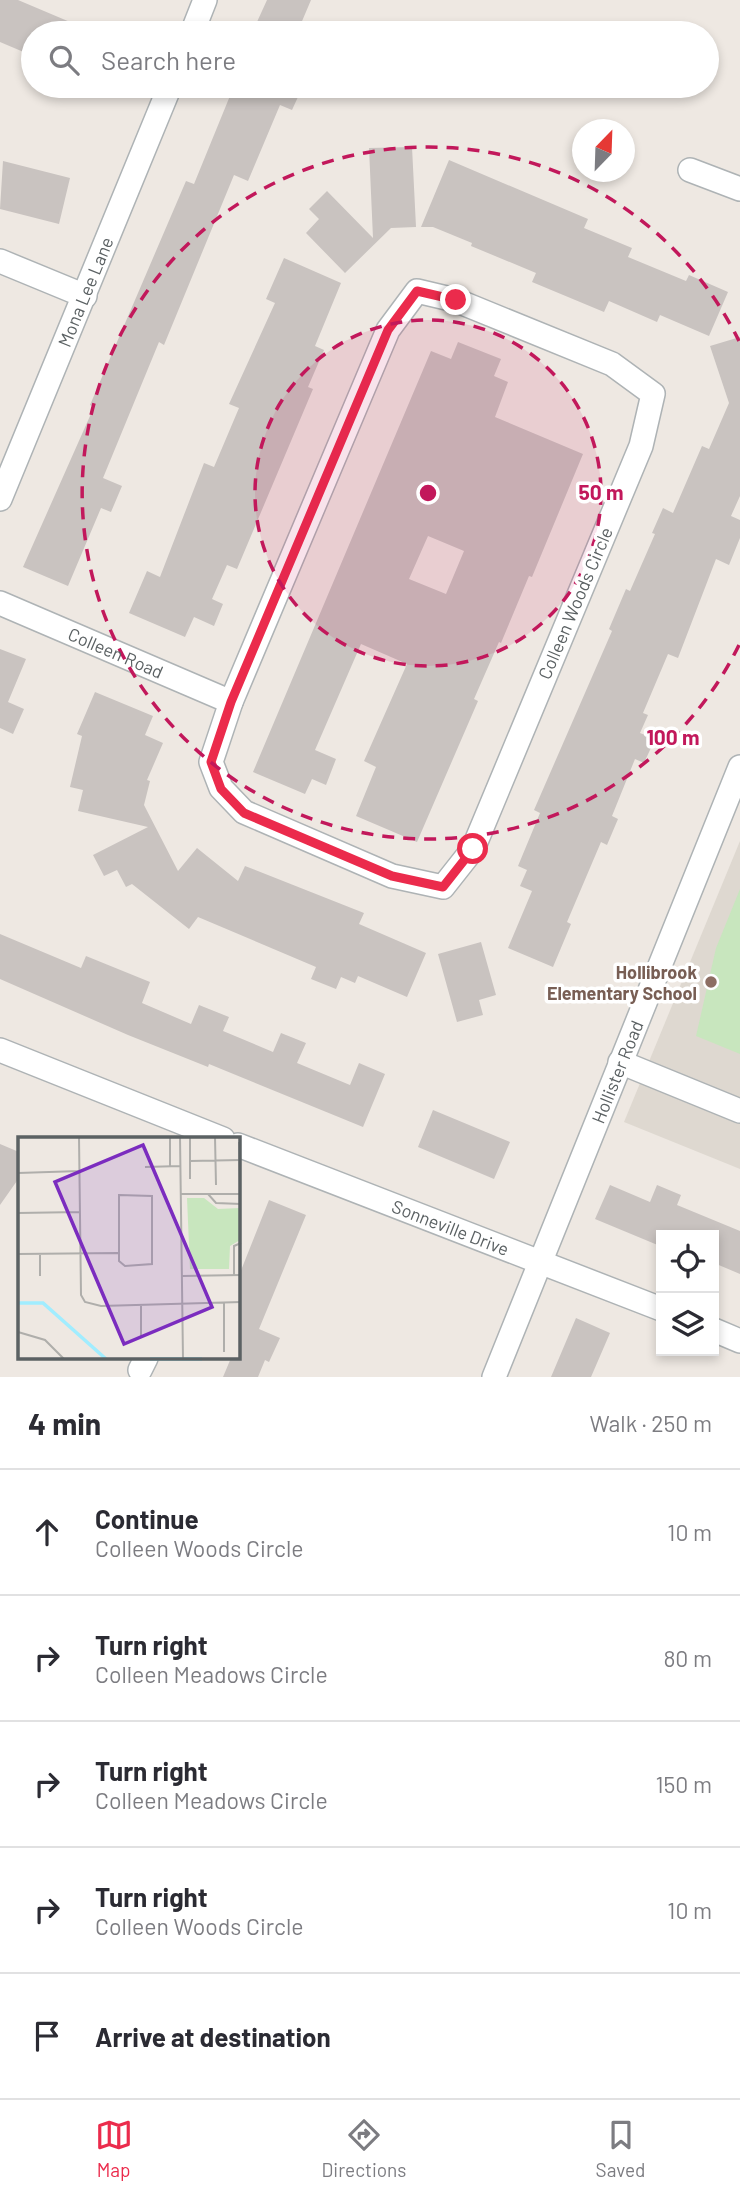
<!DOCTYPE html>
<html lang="en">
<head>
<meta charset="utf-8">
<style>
	:root { --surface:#fff; --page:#f2f2f3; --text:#2b2b33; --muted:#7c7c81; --line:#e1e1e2; --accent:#eb2b4c }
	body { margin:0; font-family:Barlow,sans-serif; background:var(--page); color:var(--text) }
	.controls { position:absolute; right:21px; bottom:21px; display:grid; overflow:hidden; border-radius:0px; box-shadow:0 4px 10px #0003 }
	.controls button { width:63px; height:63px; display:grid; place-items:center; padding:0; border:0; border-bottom:2px solid var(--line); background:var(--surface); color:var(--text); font:35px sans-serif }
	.compass { position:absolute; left:572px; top:119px; width:63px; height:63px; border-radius:50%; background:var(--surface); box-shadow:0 4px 10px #0003; rotate:23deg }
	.stop { position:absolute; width:21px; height:21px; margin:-16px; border:5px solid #eb2b4c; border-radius:50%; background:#fff }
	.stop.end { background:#eb2b4c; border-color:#fff; box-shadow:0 2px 7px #0008 }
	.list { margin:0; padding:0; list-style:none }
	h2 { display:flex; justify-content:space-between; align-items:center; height:91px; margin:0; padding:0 28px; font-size:30px }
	h2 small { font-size:23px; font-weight:400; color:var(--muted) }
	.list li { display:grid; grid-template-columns:46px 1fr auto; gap:21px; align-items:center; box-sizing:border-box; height:126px; padding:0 28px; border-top:2px solid var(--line) }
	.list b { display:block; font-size:26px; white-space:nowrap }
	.list p { margin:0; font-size:23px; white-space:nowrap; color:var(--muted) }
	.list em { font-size:23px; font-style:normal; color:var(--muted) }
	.icon { flex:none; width:38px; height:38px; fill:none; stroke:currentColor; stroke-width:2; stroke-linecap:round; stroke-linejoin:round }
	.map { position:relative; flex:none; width:740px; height:1377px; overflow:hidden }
	.search { position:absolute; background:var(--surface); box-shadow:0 4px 10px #0003; left:21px; right:21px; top:21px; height:77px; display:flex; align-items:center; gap:18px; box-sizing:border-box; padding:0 24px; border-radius:38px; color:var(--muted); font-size:26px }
	.sheet { height:721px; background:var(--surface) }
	nav { display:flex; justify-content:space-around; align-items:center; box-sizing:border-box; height:98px; border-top:2px solid var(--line); background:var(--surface); font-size:19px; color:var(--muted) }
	nav a { display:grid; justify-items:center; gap:4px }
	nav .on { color:var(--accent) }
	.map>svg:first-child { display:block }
</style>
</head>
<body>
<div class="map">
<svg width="740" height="1377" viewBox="0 0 740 1377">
	<rect width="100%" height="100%" fill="#eee8e2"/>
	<!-- education -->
	<path fill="#ded8d0" d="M 740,841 L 740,1169 L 624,1122 Z"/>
	<!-- green -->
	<path fill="#c8e6be" d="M 740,889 L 740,1054 L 696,1036 L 716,948 Z"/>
	<!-- building -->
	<path fill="#c9c3c0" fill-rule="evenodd" d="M 0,0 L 18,0 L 96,33 L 33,33 L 33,56 L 0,42 Z
		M 267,0 L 311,0 L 297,33 L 252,33 Z
		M 234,86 L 303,86 L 292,110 L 280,105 L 248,181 L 234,175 L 164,345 L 159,342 L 103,478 L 122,486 L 111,512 L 101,508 L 68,586 L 23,567 L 94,407 L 90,405 L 186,181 L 194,184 Z
		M 412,147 L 416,227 L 391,228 L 345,273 L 306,233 L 319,219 L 309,209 L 327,191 L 373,238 L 369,148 Z
		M 449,160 L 588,219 L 584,228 L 632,248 L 628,257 L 686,281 L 689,275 L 728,292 L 709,336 L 660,315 L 657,322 L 609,301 L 604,312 L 532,282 L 536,273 L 471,246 L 472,243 L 433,227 L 421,227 Z
		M 3,161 L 70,178 L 59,224 L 0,209 Z
		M 284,258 L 341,283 L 315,346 L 324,350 L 308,387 L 313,389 L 237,569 L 227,565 L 212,599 L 223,604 L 214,626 L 194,617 L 185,637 L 129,613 L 147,571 L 160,577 L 204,463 L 214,467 L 239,408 L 229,404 L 275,303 L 266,299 Z
		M 740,337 L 740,496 L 731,516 L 740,520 L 740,538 L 729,565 L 716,559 L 678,658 L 668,654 L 643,713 L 648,715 L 640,733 L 655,739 L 644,763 L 635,759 L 612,816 L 618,819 L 607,845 L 601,842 L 567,922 L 571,924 L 553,967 L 508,948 L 532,891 L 520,886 L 527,870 L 518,866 L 540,813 L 534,810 L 612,631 L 609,629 L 626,589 L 630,591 L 655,534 L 652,533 L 663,508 L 673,513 L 702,446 L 709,449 L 729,403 L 710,346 Z
		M 458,342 L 501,359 L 494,376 L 508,382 L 495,417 L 583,454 L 532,577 L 529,576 L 501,643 L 499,642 L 474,699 L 478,701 L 417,842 L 356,816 L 376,767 L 364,761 L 407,664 L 361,644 L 315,750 L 336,759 L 326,785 L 312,779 L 305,794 L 253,772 L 431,351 L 451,359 ZM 428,536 L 464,551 L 446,594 L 409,579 Z
		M 0,649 L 26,659 L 8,702 L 24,709 L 13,734 L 0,728 Z
		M 95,692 L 153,716 L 145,735 L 163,743 L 147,780 L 150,781 L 144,805 L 178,871 L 197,848 L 238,881 L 245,866 L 364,913 L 359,924 L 426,953 L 407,997 L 358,976 L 355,983 L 341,977 L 336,989 L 311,979 L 316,967 L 198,917 L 189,929 L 132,884 L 126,887 L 117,870 L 104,876 L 93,855 L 148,827 L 78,811 L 83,790 L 70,787 L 82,736 L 77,734 Z
		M 0,934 L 81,968 L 86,956 L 150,982 L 142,1003 L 191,1024 L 199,1005 L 229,1017 L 223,1031 L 273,1052 L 281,1033 L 306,1043 L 297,1063 L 350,1085 L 359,1063 L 385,1074 L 363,1127 L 209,1064 L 208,1067 L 128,1035 L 0,979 Z
		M 481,942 L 496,995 L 479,1000 L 483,1015 L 457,1022 L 438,954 Z
		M 433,1110 L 510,1142 L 494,1179 L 418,1147 Z
		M 0,1144 L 19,1152 L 19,1178 L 0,1205 Z
		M 610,1185 L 650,1202 L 657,1185 L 681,1195 L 677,1205 L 740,1231 L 740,1274 L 714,1263 L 714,1235 L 661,1235 L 660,1246 L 595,1219 Z
		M 269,1200 L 306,1215 L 259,1329 L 280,1338 L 269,1362 L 265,1360 L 258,1377 L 223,1377 L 231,1358 L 238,1358 L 238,1278 Z
		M 576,1318 L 610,1333 L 591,1377 L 551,1377 Z"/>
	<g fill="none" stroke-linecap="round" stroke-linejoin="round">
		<defs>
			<g id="minor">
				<path d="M 192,33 L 205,0"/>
				<path d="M 690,170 L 740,189"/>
				<path d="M 0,261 L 85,296"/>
				<path d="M 417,291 L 455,300 L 612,364 L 653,394 L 641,446 L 473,849 L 443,887 L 392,876 L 244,812 L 221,788 L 211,762 L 231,702 L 388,330 Z"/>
				<path id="s1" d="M 0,499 L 170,86"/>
				<path id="s2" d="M 0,603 L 231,702"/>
				<path d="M 0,1050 L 223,1139"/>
				<path d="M 620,1062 L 740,1111"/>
				<path id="s3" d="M 238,1145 L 661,1309"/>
				<path d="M 714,1330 L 740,1341"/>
				<path d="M 140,1370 L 146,1358"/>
				<path id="s4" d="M 494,1377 L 740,767"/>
			</g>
		</defs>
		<!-- minor casing -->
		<use href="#minor" stroke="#aeb3b5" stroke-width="26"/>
		<!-- minor -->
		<use href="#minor" stroke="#fff" stroke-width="23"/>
	</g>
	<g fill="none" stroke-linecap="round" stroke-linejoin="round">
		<!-- route -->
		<path stroke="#eb2b4c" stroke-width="9" d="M 456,300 L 417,291 L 388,330 L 231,702 L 211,762 L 221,789 L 244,813 L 392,876 L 443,887 L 473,849"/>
	</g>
	<!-- distance rings -->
	<circle cx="428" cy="493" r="173" fill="#c2185b" fill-opacity=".12"/>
	<g fill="none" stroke="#c2185b" stroke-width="3.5" stroke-dasharray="12 9">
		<circle cx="428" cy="493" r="173"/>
		<path d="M739 645A346 346 0 1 1 739 341"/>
	</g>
	<!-- markers -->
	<circle fill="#8d6e63" stroke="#fff" stroke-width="2.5" cx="711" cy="982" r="7"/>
	<g text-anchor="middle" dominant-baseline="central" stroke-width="7" stroke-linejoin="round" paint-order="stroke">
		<!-- street labels -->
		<g font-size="18" fill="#5b6163" stroke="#fff">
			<text stroke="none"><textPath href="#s1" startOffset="224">Mona Lee Lane</textPath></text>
			<text transform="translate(575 603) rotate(-67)">Colleen Woods Circle</text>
			<text stroke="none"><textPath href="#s2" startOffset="126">Colleen Road</textPath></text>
			<text stroke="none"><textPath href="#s4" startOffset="329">Hollister Road</textPath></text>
			<text stroke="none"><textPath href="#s3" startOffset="228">Sonneville Drive</textPath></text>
		</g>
		<!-- education labels -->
		<g font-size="18" font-weight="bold" fill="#785e54" stroke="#fff" text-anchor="end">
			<text x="697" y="972">Hollibrook<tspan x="697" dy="21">Elementary School</tspan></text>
		</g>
	</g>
	<!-- overview -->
	<g transform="translate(18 1137)">
		<rect width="222" height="222" fill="#eee8e2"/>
		<path d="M 169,61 L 186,61 L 200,72 L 222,71 L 222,103 L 212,109 L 211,132 L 172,132 Z" fill="#c8e6be"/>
		<path fill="none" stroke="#a1edff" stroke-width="3.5" d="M 0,166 L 25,166 L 88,222M 132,222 L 184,222"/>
		<path fill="none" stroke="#afaeab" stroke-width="2" d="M 61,0 L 63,158 L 67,165 L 83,169 L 223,165M 152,0 L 152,30M 162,0 L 165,222M 172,0 L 172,42M 197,0 L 198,48M 221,5 L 222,48M 172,24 L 223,23M 127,30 L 162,29M 0,36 L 62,34M 163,57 L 190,57M 223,57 L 190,57 L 198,66 L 223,67M 101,58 L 134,59 L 134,127 L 107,129 L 101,124 ZM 0,76 L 62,75M 0,117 L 100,116M 22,117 L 22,139M 216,138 L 216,109 L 223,106M 164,139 L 223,138M 206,166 L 206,215M 0,195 L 27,203 L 46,222M 123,200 L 123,168"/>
		<path fill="#7b2cbf" fill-opacity="0.15" stroke="#7b2cbf" stroke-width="3.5" d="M 125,8 L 194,170 L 106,207 L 37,45 Z"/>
		<rect width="222" height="222" fill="none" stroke="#5b6163" stroke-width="3.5"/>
	</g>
	<circle cx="428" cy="493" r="10" fill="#c2185b" stroke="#fff" stroke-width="3.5"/>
	<g font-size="21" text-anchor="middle" font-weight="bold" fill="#c2185b" stroke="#fff" stroke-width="7" stroke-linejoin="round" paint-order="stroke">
		<text x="601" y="500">50 m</text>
		<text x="673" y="745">100 m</text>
	</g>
</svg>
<div class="controls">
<button><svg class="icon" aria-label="locate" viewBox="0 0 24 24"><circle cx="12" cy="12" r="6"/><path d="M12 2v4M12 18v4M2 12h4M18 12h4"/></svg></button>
<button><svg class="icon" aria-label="layers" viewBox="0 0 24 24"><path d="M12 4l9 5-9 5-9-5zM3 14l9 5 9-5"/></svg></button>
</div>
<svg class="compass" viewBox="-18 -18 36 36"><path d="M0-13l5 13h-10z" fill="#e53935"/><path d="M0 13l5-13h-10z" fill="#7c7c81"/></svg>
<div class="stop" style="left:473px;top:849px"></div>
<div class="stop end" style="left:456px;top:300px"></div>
<div class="search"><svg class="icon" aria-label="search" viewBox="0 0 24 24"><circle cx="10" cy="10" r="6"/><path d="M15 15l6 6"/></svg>Search here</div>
</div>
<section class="sheet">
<h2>4 min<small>Walk · 250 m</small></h2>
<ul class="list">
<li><svg class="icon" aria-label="ahead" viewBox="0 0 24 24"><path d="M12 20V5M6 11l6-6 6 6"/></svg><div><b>Continue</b><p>Colleen Woods Circle</p></div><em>10 m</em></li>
<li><svg class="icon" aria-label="right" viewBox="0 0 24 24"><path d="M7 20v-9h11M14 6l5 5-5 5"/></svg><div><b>Turn right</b><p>Colleen Meadows Circle</p></div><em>80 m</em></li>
<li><svg class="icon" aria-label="right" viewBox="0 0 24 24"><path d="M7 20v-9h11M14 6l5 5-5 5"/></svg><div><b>Turn right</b><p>Colleen Meadows Circle</p></div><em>150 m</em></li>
<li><svg class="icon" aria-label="right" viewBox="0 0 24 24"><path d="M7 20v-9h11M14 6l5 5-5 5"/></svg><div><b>Turn right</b><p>Colleen Woods Circle</p></div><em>10 m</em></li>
<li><svg class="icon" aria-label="arrive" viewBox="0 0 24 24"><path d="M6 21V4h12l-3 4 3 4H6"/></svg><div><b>Arrive at destination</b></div></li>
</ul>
</section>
<nav>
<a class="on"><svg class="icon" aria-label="map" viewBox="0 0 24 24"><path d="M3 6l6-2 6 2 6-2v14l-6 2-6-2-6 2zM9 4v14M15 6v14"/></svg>Map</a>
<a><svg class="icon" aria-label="directions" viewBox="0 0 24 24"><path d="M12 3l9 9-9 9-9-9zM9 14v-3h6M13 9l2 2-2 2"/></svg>Directions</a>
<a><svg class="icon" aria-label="saved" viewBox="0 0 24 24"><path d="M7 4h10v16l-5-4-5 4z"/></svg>Saved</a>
</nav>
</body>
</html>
